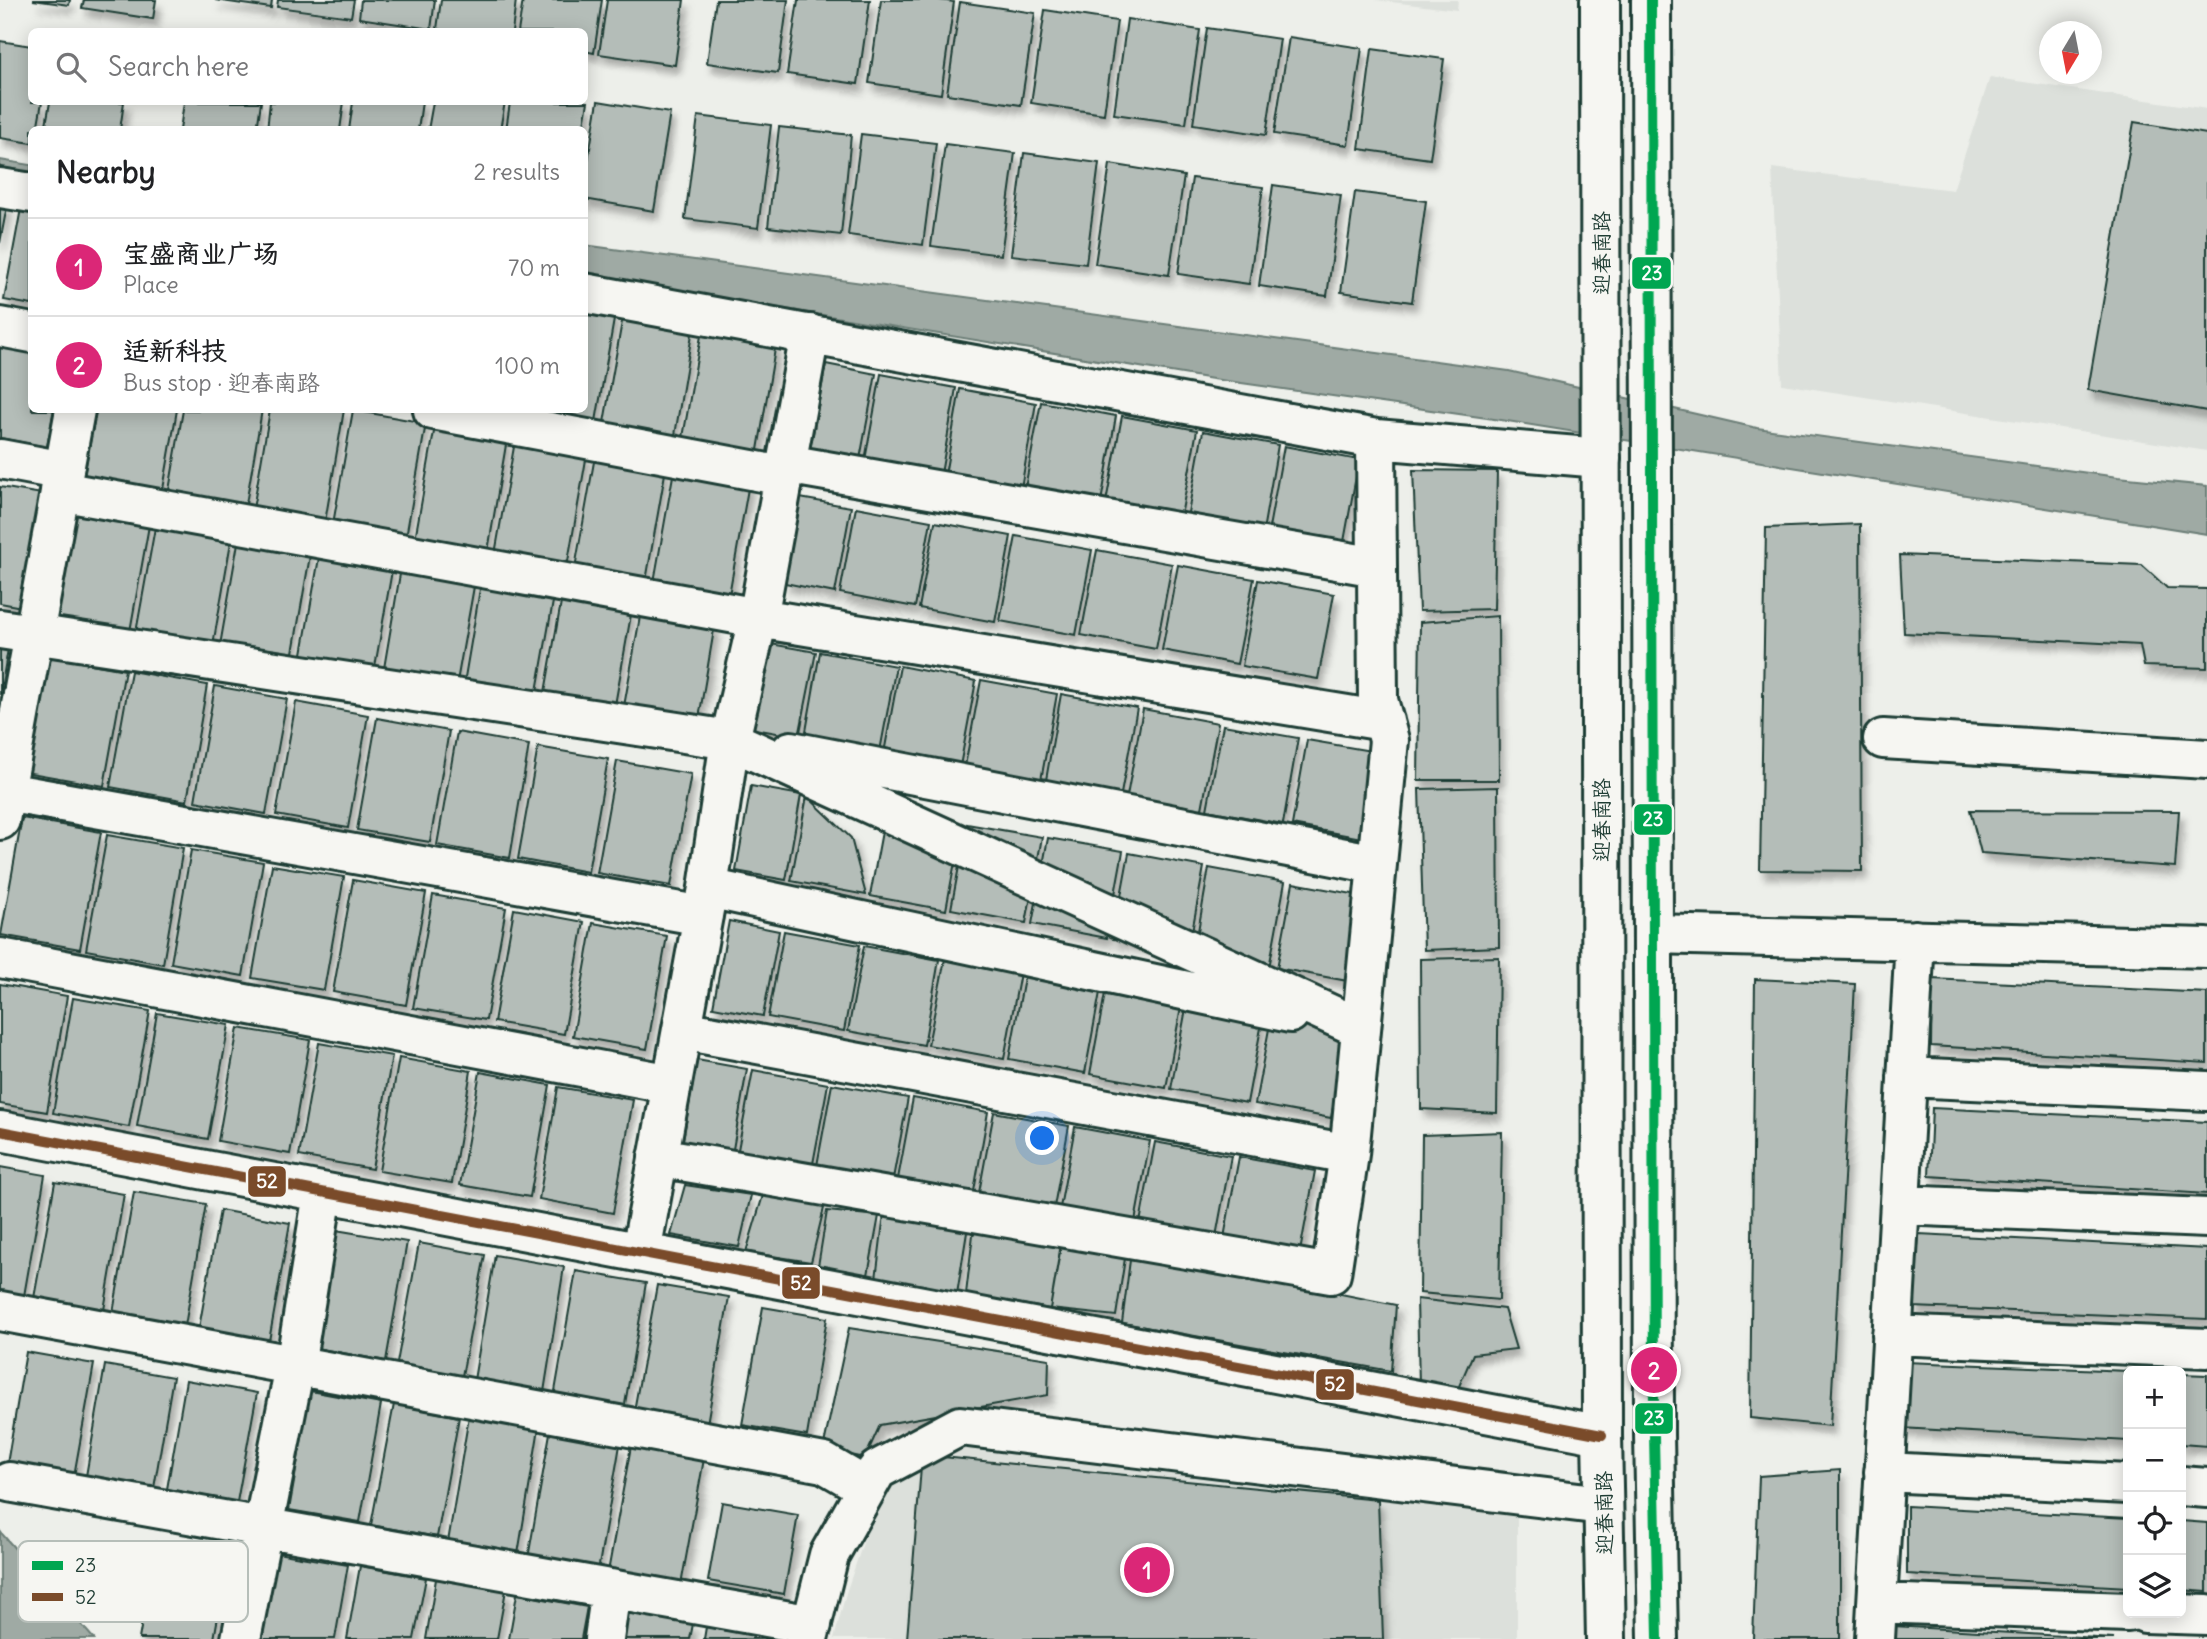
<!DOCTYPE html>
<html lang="en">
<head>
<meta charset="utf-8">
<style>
	:root { --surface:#fff; --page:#f2f2f2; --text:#202124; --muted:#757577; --line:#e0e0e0; --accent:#db2777 }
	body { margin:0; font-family:Delius,"LXGW WenKai TC",sans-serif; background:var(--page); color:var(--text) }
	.controls { position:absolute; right:21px; bottom:21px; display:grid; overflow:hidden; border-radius:10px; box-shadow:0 4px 18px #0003 }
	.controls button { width:63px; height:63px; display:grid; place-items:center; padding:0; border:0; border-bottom:2px solid var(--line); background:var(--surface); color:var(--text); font:35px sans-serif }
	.compass { position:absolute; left:2039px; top:21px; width:63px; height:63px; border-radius:50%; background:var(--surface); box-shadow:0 4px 18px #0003; rotate:190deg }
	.you { position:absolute; left:1043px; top:1139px; width:24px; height:24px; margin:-18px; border:5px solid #fff; border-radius:50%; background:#1a73e8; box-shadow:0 0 0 10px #1a73e833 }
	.badge { display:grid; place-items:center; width:46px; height:46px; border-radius:50%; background:var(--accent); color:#fff; font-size:23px; font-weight:700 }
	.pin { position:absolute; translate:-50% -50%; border:4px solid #fff; box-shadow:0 2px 7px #0006 }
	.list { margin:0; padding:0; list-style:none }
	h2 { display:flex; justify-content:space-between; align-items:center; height:91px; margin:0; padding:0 28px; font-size:30px }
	h2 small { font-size:23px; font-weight:400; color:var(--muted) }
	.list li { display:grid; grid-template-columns:46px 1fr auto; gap:21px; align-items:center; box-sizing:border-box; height:98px; padding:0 28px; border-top:2px solid var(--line) }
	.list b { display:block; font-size:26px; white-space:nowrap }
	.list p { margin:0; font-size:23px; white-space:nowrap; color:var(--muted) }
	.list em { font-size:23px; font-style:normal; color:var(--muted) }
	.icon { flex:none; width:38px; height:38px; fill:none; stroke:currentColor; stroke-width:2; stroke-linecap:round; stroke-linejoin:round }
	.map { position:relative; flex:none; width:2207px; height:1639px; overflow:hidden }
	.search { position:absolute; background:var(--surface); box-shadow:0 4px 18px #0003; left:28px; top:28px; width:560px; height:77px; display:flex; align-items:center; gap:18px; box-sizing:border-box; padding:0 24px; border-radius:10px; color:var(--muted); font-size:26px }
	.panel { position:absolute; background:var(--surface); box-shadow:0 4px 18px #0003; left:28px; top:126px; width:560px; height:287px; border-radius:10px }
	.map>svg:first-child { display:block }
</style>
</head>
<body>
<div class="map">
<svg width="2207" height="1639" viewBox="0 0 2207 1639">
	<defs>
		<filter id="shadow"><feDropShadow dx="4.5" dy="8" stdDeviation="3.5" flood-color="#0004"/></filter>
	</defs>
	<rect width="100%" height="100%" fill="#edefea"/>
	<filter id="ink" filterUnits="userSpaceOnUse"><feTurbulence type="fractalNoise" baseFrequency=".0143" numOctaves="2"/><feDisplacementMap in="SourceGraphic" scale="14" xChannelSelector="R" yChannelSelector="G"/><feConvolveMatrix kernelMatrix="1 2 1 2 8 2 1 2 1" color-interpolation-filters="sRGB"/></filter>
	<g filter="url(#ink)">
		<!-- built -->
		<path fill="#dce0db" d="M 1375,0 L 1458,0 L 1457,10 Z
			M 1990,77 L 2207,109 L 2207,451 L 1782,384 L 1772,168 L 1953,190 Z
			M 971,1437 L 1517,1511 L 1517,1639 L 834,1639 L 846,1593 L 879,1496 L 900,1470 Z"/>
		<!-- water -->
		<path fill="#9faaa4" stroke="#6c7e77" stroke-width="2" d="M 0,160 L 31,165 L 31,185 L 0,180 Z
			M 584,245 L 1509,371 L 1757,428 L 2118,477 L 2207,486 L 2207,534 L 1501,420 L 1213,379 L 585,276 Z
			M 0,1531 L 3,1535 L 94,1639 L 0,1639 Z"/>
		<!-- building -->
		<path fill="#b4bdb8" stroke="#1f3d34" stroke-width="2" filter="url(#shadow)" d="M 33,0 L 70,0 L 69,5 Z
			M 84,0 L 156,0 L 153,19 L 82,8 Z
			M 215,0 L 272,0 L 271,8 Z
			M 278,0 L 354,0 L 351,17 L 277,7 Z
			M 361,0 L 435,0 L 431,29 L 359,18 Z
			M 441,0 L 516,0 L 512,32 L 453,32 L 437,29 Z
			M 523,0 L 602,0 L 594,53 L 584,51 L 584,32 L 518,32 Z
			M 607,0 L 684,0 L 675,65 L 599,54 Z
			M 716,0 L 788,0 L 778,73 L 707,63 Z
			M 798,0 L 870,0 L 858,84 L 787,74 Z
			M 881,0 L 939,0 L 954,2 L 941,94 L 869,83 Z
			M 960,2 L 1035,13 L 1021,105 L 947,94 Z
			M 1045,10 L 1117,21 L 1104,114 L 1031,103 Z
			M 1127,19 L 1200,30 L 1186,124 L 1114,114 Z
			M 1207,28 L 1280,39 L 1266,135 L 1193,124 Z
			M 1289,37 L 1362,48 L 1348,145 L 1274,134 Z
			M 0,41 L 32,46 L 32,102 L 42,102 L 37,130 L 32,130 L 32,143 L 0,138 Z
			M 1372,49 L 1444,59 L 1430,159 L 1359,149 Z
			M 598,101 L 670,113 L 654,211 L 584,199 L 584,184 Z
			M 50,102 L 124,102 L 120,130 L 45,130 Z
			M 184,102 L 261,102 L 257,130 L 180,130 Z
			M 270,102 L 344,102 L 340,130 L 267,130 Z
			M 353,102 L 422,102 L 418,130 L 349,130 Z
			M 433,102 L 505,102 L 500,130 L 428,130 Z
			M 510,102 L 588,102 L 583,130 L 506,130 Z
			M 698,116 L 771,125 L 758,228 L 685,219 Z
			M 2134,122 L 2207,134 L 2207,411 L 2088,390 Z
			M 779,127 L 851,135 L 841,235 L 768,227 Z
			M 861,134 L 936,143 L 923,245 L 848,235 Z
			M 945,144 L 1015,153 L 1001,255 L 931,246 Z
			M 1024,153 L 1099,163 L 1086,264 L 1011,255 Z
			M 1110,164 L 1184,176 L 1169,275 L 1095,264 Z
			M 1192,178 L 1263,187 L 1249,284 L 1178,274 Z
			M 1273,185 L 1341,195 L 1327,296 L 1259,286 Z
			M 1355,192 L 1426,201 L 1412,302 L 1341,292 Z
			M 22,203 L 32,204 L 32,305 L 4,300 Z
			M 0,204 L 7,206 L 0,243 Z
			M 584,309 L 615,314 L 595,427 L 524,410 L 584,410 Z
			M 623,316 L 693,328 L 674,441 L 603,428 Z
			M 702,330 L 776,343 L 757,456 L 682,443 Z
			M 0,344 L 32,349 L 32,410 L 54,410 L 47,447 L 0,438 Z
			M 826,364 L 876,374 L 860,459 L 810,450 Z
			M 881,374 L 956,388 L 941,474 L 865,460 Z
			M 960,389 L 1036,403 L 1021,488 L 945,475 Z
			M 1041,402 L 1116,416 L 1101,502 L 1025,488 Z
			M 96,410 L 177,410 L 162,495 L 83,481 Z
			M 183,410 L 262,410 L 245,510 L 168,496 Z
			M 270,410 L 344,410 L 325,522 L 253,509 Z
			M 353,410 L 426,423 L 406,537 L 333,524 Z
			M 1122,416 L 1197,430 L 1181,516 L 1106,502 Z
			M 435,426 L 507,439 L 488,551 L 415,539 Z
			M 1203,431 L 1278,445 L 1263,531 L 1187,518 Z
			M 515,441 L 587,454 L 567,567 L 495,554 Z
			M 1284,446 L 1359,460 L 1343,547 L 1268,533 Z
			M 595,456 L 666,468 L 646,581 L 575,568 Z
			M 674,470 L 749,483 L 729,595 L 654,582 Z
			M 1413,470 L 1497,471 L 1494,609 L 1419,611 Z
			M 0,487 L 42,494 L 22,607 L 0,603 Z
			M 800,498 L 851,507 L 835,593 L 785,583 Z
			M 71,506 L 150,520 L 129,637 L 50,623 Z
			M 856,507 L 931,521 L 915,607 L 840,593 Z
			M 156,522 L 232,536 L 212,651 L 135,638 Z
			M 935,522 L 1011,536 L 995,622 L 919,608 Z
			M 1860,524 L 1862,871 L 1760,870 L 1766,528 Z
			M 1016,536 L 1092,550 L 1076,635 L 1000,621 Z
			M 239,537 L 311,550 L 291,664 L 219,651 Z
			M 1097,550 L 1172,564 L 1156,649 L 1081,635 Z
			M 320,552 L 393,565 L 373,678 L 300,665 Z
			M 1900,555 L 2142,565 L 2167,588 L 2207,589 L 2207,668 L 2144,666 L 2140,645 L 1904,633 Z
			M 1178,565 L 1254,579 L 1237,664 L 1162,650 Z
			M 401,568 L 475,581 L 455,693 L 382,680 Z
			M 1258,580 L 1334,594 L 1318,679 L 1242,666 Z
			M 481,583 L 554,596 L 534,708 L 462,695 Z
			M 562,597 L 632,609 L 612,722 L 542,709 Z
			M 641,611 L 715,624 L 696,736 L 621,723 Z
			M 1498,616 L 1499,780 L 1418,780 L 1420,622 Z
			M 765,643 L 816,652 L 799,737 L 749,728 Z
			M 0,648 L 8,649 L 0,695 Z
			M 820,652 L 896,666 L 880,751 L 805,737 Z
			M 46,656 L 125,670 L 104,786 L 25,772 Z
			M 900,666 L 976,681 L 960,766 L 884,753 Z
			M 131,671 L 207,685 L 187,801 L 110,787 Z
			M 981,680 L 1057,694 L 1041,780 L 965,766 Z
			M 215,686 L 287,699 L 266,814 L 195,801 Z
			M 1061,694 L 1137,708 L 1121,794 L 1046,780 Z
			M 296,702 L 368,715 L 348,828 L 276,815 Z
			M 1143,709 L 1218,723 L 1202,809 L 1127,796 Z
			M 377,718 L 449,731 L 430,842 L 357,830 Z
			M 1223,725 L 1298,738 L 1283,824 L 1207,810 Z
			M 457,732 L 529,745 L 510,858 L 437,845 Z
			M 1307,740 L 1383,753 L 1367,839 L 1292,825 Z
			M 538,747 L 608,759 L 588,872 L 518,859 Z
			M 617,761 L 691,774 L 671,886 L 597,873 Z
			M 751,786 L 801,795 L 786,880 L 736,871 Z
			M 1498,787 L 1499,947 L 1424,950 L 1419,789 Z
			M 807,796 L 851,838 L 866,895 L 791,881 Z
			M 886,810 L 962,824 L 946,910 L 870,896 Z
			M 1970,810 L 2179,811 L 2175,867 L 1981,853 Z
			M 22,818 L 101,832 L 80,949 L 1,935 Z
			M 967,824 L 1042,837 L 1026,923 L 951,909 Z
			M 107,835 L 183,848 L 163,964 L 86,950 Z
			M 1048,838 L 1123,851 L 1107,938 L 1032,924 Z
			M 191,850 L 263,862 L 243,976 L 171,963 Z
			M 1129,853 L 1204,867 L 1188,953 L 1113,939 Z
			M 272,865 L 344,877 L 324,990 L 252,978 Z
			M 1209,868 L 1285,882 L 1269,968 L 1194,954 Z
			M 353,880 L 426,893 L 406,1005 L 333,992 Z
			M 1293,883 L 1369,897 L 1353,982 L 1277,968 Z
			M 433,895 L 506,908 L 486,1020 L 413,1008 Z
			M 514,909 L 584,922 L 564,1034 L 494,1022 Z
			M 729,921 L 779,931 L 763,1016 L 713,1007 Z
			M 593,923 L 667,936 L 647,1049 L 573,1036 Z
			M 784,931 L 860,945 L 844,1031 L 768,1017 Z
			M 864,946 L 939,960 L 924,1045 L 848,1031 Z
			M 1499,957 L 1497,1113 L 1421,1109 L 1420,959 Z
			M 945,959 L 1020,973 L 1004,1059 L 928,1045 Z
			M 1025,973 L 1101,987 L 1085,1073 L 1009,1059 Z
			M 1755,979 L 1855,984 L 1830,1426 L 1750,1418 Z
			M 1932,979 L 2207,993 L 2207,1063 L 1931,1046 Z
			M 0,984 L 67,996 L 47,1112 L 0,1104 Z
			M 1106,988 L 1182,1002 L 1166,1088 L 1090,1074 Z
			M 73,998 L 150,1011 L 129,1127 L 53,1113 Z
			M 1187,1003 L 1263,1017 L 1247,1103 L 1171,1089 Z
			M 157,1013 L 229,1025 L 208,1139 L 137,1126 Z
			M 1271,1018 L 1347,1032 L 1331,1118 L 1255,1104 Z
			M 238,1028 L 310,1040 L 290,1154 L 218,1141 Z
			M 319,1043 L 392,1056 L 372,1169 L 299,1156 Z
			M 399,1058 L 471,1071 L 452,1183 L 379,1171 Z
			M 697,1060 L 747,1069 L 732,1155 L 682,1145 Z
			M 753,1070 L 828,1084 L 812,1169 L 737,1155 Z
			M 480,1072 L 550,1085 L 530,1197 L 460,1185 Z
			M 832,1084 L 908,1098 L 892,1184 L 816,1171 Z
			M 558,1087 L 633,1100 L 613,1213 L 539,1199 Z
			M 913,1098 L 988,1112 L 973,1197 L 897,1184 Z
			M 1932,1108 L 2207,1122 L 2207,1194 L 1929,1176 Z
			M 994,1112 L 1069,1126 L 1053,1212 L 978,1198 Z
			M 1075,1127 L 1150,1141 L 1134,1227 L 1059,1213 Z
			M 1502,1132 L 1499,1300 L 1420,1293 L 1422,1135 Z
			M 1155,1142 L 1231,1156 L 1215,1242 L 1139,1228 Z
			M 1239,1157 L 1315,1171 L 1299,1257 L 1223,1243 Z
			M 0,1167 L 45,1175 L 24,1296 L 0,1292 Z
			M 55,1182 L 124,1194 L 104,1310 L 34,1298 Z
			M 685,1185 L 751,1195 L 739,1247 L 671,1235 Z
			M 134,1192 L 206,1204 L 185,1326 L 113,1313 Z
			M 764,1192 L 825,1204 L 811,1262 L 746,1252 Z
			M 220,1210 L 290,1223 L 269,1341 L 199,1328 Z
			M 827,1211 L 879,1216 L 868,1275 L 818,1266 Z
			M 884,1214 L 968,1226 L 957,1294 L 876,1279 Z
			M 974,1226 L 1061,1244 L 1050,1309 L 966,1294 Z
			M 336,1230 L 407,1242 L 386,1361 L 316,1348 Z
			M 1919,1234 L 2207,1249 L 2207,1319 L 1913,1307 Z
			M 1062,1240 L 1126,1252 L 1116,1316 L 1050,1309 Z
			M 419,1243 L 485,1255 L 462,1376 L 397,1363 Z
			M 1131,1252 L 1396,1305 L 1391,1371 L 1122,1323 Z
			M 495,1255 L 564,1267 L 544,1392 L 474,1380 Z
			M 576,1271 L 646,1283 L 624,1410 L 554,1397 Z
			M 657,1285 L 729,1297 L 707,1424 L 634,1411 Z
			M 1417,1299 L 1504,1309 L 1516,1349 L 1473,1354 L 1457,1391 L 1419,1385 Z
			M 763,1307 L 827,1318 L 807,1436 L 742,1425 Z
			M 849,1328 L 1049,1359 L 1048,1395 L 880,1425 L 865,1458 L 823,1449 Z
			M 26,1352 L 94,1364 L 74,1476 L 7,1464 Z
			M 1905,1362 L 2128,1371 L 2128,1441 L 1901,1428 Z
			M 105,1365 L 173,1377 L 154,1488 L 86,1476 Z
			M 2181,1374 L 2207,1375 L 2207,1446 L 2181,1444 Z
			M 186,1380 L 257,1393 L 237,1502 L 167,1489 Z
			M 310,1391 L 381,1404 L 360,1522 L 289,1510 Z
			M 394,1404 L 459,1417 L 437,1537 L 371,1525 Z
			M 469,1416 L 539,1428 L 518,1554 L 448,1542 Z
			M 550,1433 L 620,1445 L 598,1571 L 528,1558 Z
			M 631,1446 L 704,1459 L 681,1585 L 608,1572 Z
			M 922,1455 L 1378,1500 L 1383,1639 L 907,1639 Z
			M 1840,1470 L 1840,1639 L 1753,1639 L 1759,1476 Z
			M 722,1502 L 798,1515 L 784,1594 L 708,1581 Z
			M 1907,1506 L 2128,1518 L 2128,1587 L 1907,1574 Z
			M 2181,1521 L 2207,1523 L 2207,1592 L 2181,1590 Z
			M 156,1542 L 229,1555 L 214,1639 L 139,1639 Z
			M 277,1553 L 348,1565 L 335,1639 L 262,1639 Z
			M 360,1566 L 426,1578 L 414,1639 L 347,1639 Z
			M 436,1579 L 506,1590 L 497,1639 L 426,1639 Z
			M 517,1594 L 587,1607 L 581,1639 L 509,1639 Z
			M 623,1612 L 693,1624 L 690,1639 L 619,1639 Z
			M 1893,1626 L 2114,1639 L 1892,1639 Z
			M 706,1627 L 774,1639 L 704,1639 Z"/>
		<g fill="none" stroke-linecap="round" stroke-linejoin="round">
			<defs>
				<path id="street" d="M 0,188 L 32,193
					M 584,293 L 1376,439 L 1601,458
					M 0,327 L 32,333
					M 433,410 L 783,476
					M 0,459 L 64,471
					M 786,464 L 1377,567
					M 60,491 L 758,618 L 1384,721
					M 0,629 L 730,740 L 1360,1028
					M 1883,739 L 2207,759
					M 791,751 L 1376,864
					M 0,791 L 703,916
					M 0,820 L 75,410
					M 708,888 L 1290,1013
					M 1653,934 L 2207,948
					M 0,958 L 672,1084
					M 682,1030 L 1349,1154
					M 1907,1077 L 2207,1091
					M 0,1131 L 1602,1435
					M 658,1157 L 1331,1274 L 1349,1154 L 1389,740 L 1378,700 L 1376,439
					M 1900,1205 L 2207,1218
					M 641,1252 L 708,888 L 730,740 L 758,618 L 810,334
					M 0,1311 L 824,1463 L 867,1488
					M 1892,1335 L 2207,1348
					M 1884,1472 L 2128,1484
					M 9,1482 L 812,1625
					M 2181,1486 L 2207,1488
					M 1877,1603 L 2128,1612
					M 2145,1613 L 2207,1615
					M 241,1639 L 295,1366 L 323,1193
					M 604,1639 L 611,1589
					M 808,1639 L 829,1555 L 877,1470 L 960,1426 L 1603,1505
					M 1875,1639 L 1915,940"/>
				<path id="secondary" d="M 1600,0 L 1602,1435 L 1606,1639
					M 1651,0 L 1654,1435 L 1658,1639"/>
			</defs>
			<!-- street casing -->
			<use href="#street" stroke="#1f3d34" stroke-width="44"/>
			<!-- secondary casing -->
			<use href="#secondary" stroke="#1f3d34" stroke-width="44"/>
			<!-- street -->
			<use href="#street" stroke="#f6f6f2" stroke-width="38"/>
			<!-- secondary -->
			<use href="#secondary" stroke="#f6f6f2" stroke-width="38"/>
			<defs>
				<path id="bus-1" d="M 1651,0 L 1654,1435 L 1658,1639"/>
				<path id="bus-2" d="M 0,1131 L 1602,1435"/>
			</defs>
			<!-- bus-1 casing -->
			<use href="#bus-1" stroke="#f6f6f2" stroke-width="16"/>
			<!-- bus-2 casing -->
			<use href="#bus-2" stroke="#f6f6f2" stroke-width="16"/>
			<!-- bus-1 -->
			<use href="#bus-1" stroke="#00a651" stroke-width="10"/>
			<!-- bus-2 -->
			<use href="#bus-2" stroke="#7a4b2a" stroke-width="10"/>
		</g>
	</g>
	<g text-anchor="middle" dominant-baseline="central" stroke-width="5" stroke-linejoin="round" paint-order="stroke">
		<!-- street labels -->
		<g font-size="21" fill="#1f3d34" stroke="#f6f6f2">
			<text transform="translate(1601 253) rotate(-90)">迎春南路</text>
			<text transform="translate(1601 820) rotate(-90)">迎春南路</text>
			<text transform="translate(1604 1513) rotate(-91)">迎春南路</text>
		</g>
	</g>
	<!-- legend -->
	<rect x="18" y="1541" width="230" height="81" rx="10" fill="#f6f6f2" stroke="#b6beb9" stroke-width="2"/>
	<rect x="32" y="1561" width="31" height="9" fill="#00a651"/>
	<rect x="32" y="1593" width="31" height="8" fill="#7a4b2a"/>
	<g font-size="19" fill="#1f3d34">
		<text x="75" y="1572">23</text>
		<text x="75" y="1604">52</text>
	</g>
	<g stroke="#f6f6f2" stroke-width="2.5">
		<rect x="1631" y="256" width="41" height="34" rx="7" fill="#00a651"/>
		<rect x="1633" y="803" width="40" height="33" rx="7" fill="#00a651"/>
		<rect x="247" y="1165" width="40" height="33" rx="7" fill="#7a4b2a"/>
		<rect x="781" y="1266" width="40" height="34" rx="7" fill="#7a4b2a"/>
		<rect x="1315" y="1368" width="40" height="33" rx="7" fill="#7a4b2a"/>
		<rect x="1634" y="1402" width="40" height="33" rx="7" fill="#00a651"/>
	</g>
	<g font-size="19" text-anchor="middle" font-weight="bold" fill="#fff">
		<text x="1652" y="280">23</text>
		<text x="1653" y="826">23</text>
		<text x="267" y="1188">52</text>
		<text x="801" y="1290">52</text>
		<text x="1335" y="1391">52</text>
		<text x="1654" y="1425">23</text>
	</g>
</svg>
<div class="controls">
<button>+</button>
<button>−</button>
<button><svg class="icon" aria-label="locate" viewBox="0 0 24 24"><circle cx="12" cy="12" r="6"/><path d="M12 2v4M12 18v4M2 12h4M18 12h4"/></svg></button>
<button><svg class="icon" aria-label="layers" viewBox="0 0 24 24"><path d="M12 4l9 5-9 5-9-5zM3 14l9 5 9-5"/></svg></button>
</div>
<svg class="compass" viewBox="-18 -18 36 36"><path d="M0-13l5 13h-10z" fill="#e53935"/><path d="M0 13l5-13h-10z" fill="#757577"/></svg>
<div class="you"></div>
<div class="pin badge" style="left:1147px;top:1570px">1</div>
<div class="pin badge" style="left:1654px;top:1370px">2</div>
<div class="search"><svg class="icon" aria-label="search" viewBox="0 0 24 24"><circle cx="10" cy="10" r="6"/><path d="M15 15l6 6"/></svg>Search here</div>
<section class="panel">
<h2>Nearby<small>2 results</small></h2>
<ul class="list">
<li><span class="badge">1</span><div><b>宝盛商业广场</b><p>Place</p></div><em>70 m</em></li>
<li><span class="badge">2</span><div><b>适新科技</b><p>Bus stop · 迎春南路</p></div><em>100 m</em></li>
</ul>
</section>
</div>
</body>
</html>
